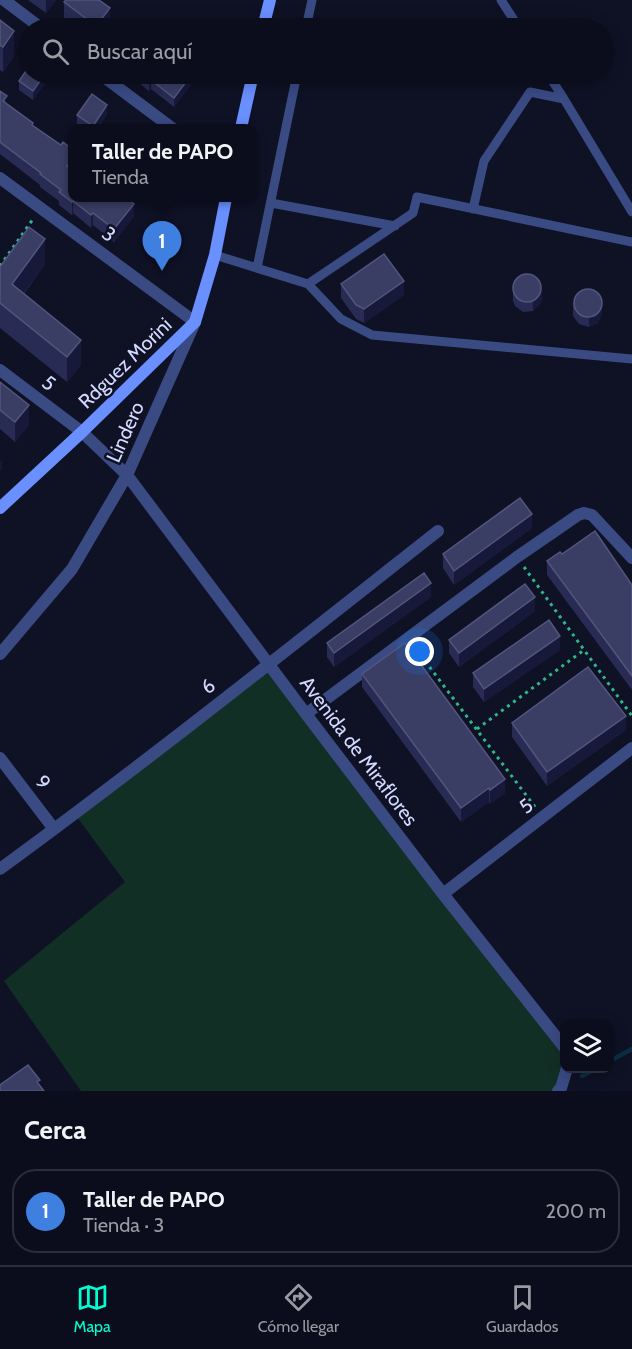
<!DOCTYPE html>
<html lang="es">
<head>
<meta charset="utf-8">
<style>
	:root { --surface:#0b0d1c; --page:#141625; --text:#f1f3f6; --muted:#9a9ca3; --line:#2b2d3b; --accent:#00fed3 }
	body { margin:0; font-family:Cabin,sans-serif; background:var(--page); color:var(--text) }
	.controls { position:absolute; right:18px; bottom:18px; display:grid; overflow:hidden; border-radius:12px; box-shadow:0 3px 15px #0003 }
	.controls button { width:54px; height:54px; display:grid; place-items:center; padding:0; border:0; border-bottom:2px solid var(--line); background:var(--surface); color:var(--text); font:30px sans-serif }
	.you { position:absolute; left:420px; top:652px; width:21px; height:21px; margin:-15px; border:4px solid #fff; border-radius:50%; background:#1a73e8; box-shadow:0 0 0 9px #1a73e833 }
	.badge { display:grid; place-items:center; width:39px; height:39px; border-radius:50%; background:var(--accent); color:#fff; font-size:20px; font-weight:700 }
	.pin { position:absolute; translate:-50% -50px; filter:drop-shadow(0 2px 3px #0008) }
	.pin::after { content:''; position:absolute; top:32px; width:21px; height:18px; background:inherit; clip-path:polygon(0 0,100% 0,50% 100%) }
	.popup { position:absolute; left:68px; top:124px; width:189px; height:78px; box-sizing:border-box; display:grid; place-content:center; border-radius:12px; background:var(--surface); filter:drop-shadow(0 2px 4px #0005); font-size:20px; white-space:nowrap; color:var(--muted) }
	.popup b { font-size:22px; color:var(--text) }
	.popup::after { content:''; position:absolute; left:50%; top:100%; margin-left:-12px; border:12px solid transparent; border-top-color:var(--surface) }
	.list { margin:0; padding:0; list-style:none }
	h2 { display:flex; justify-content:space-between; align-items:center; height:78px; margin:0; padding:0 24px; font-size:26px }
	h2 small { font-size:20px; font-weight:400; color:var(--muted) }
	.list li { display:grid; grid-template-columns:39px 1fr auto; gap:18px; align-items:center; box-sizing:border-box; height:84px; margin:0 12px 12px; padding:0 12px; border:2px solid var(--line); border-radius:24px }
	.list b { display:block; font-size:22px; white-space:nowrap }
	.list p { margin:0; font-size:20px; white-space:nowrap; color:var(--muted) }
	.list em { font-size:20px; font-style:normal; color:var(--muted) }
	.icon { flex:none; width:33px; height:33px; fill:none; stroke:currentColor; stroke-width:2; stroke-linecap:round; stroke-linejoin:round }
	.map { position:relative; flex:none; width:632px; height:1091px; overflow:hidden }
	.search { position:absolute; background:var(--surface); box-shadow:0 3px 15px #0003; left:18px; right:18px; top:18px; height:66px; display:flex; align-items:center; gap:15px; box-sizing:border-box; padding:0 21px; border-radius:33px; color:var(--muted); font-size:22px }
	.sheet { height:174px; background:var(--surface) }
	nav { display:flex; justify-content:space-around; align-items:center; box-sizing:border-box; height:84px; border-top:2px solid var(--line); background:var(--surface); font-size:16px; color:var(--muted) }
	nav a { display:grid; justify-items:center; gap:3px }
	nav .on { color:var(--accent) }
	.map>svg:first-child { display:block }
</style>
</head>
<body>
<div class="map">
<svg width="632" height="1091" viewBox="0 0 632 1091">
	<rect width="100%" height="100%" fill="#0f1125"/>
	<!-- green -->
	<path fill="#122f26" d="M 269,664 L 564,1047 L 564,1068 L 558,1091 L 81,1091 L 4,981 L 125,882 L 74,813 Z"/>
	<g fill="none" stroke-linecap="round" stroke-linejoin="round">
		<!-- stream -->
		<path stroke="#0a2e43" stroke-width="4.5" d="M 610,1061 L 632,1049
			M 582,1076 L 597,1068"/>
		<!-- path -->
		<path stroke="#2fb78a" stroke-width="3" stroke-dasharray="3 4.5" stroke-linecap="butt" d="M 0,266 L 33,219
			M 524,567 L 632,716
			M 416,649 L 535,807
			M 477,729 L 584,650"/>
		<!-- lane -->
		<path stroke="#3a4b84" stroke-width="9" d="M 501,0 L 519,28
			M 306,28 L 312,0
			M 548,74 L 564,99
			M 271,203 L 395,226
			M 473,209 L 484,161 L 530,92 L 564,99 L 632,212
			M 215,255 L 308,284 L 413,213 L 417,197 L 632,242
			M 257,268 L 297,74
			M 308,284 L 341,319 L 372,335 L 632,359"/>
		<!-- street -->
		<path stroke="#3a4b84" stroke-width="12" d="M 4,0 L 41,28
			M 100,74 L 172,128
			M 0,178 L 195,322 L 127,475 L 72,569 L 0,654
			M 0,370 L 82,432 L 127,475 L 306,714 L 443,894 L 564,1047
			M 306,714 L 517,557 L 578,515 L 584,513 L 592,515 L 632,558
			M 0,758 L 54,829
			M 0,869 C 149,760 293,645 438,531
			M 443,894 L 632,748
			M 558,1091 L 561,1088 L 567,1068"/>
		<!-- secondary -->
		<path stroke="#6a8fff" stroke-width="12" d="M 263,28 L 270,0
			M 241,128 L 253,74
			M 0,508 L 82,432 L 195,322 L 215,255 L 226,198"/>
	</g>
	<!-- wall -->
	<path fill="#282b53" d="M 28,0 L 56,0 L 46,13 Z
		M 64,2 L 110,28 L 66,28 L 64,27 Z
		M 0,20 L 14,56 L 3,72 L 0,70 Z
		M 28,74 L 52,74 L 33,100 L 19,90 L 19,81 Z
		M 132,74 L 193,74 L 193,82 L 174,107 L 151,89 L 149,91 L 132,77 Z
		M 0,91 L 7,104 L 33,126 L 72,198 L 134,216 L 114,242 L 93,225 L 91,228 L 73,213 L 72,215 L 59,205 L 59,201 L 40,187 L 40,185 L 0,154 Z
		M 107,114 L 98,129 L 84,129 L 77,124 L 77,115 Z
		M 45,264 L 24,294 L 81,365 L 67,382 L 0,328 L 0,267 Z
		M 341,284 L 404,295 L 364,323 L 356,319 L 341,298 Z
		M 513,292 L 542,299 L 540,304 L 533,311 L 523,312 L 515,306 L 513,301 Z
		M 573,302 L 602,314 L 598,323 L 589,327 L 579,324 L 573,316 Z
		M 0,382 L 29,425 L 15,442 L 0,429 Z
		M 532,528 L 454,585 L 443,568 L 443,554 Z
		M 562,554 L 632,585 L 632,690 L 547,575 L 547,561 Z
		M 431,597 L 334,667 L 327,657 L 327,643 Z
		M 535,611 L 459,667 L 449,653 L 449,640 Z
		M 560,650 L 484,702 L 473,687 L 473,673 Z
		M 362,674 L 505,793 L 490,804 L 489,802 L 461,822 L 362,687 Z
		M 512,723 L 626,730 L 547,786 L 512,737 Z"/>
	<!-- shaded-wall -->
	<path fill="#161939" d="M 46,0 L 56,0 L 46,13 Z
		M 110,8 L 110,28 L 96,28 L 96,26 Z
		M 14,31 L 14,56 L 3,72 L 3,47 Z
		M 45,74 L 52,74 L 33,100 L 33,91 Z
		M 192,74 L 193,74 L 193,82 L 174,107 L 174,98 Z
		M 151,80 L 151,89 L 149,91 L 149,82 Z
		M 107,105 L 107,114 L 98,129 L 93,129 L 93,126 Z
		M 72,160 L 72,172 L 67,166 Z
		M 73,201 L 73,213 L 72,215 L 72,202 Z
		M 134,204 L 134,216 L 114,242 L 114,229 Z
		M 93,213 L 93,225 L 91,228 L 91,215 Z
		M 45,239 L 45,264 L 12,309 L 12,284 Z
		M 404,281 L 404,295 L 364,323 L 364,309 Z
		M 542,290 L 542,299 L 540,304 L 533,311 L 533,301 Z
		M 602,305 L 602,314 L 598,323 L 589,327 L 589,318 Z
		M 81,340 L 81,365 L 67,382 L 67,357 Z
		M 29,405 L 29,425 L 15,442 L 15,422 Z
		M 2,460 L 2,469 L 0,471 L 0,462 Z
		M 532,514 L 532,528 L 454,585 L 454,571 Z
		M 431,583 L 431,597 L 334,667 L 334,653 Z
		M 535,597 L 535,611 L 459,667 L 459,653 Z
		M 560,636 L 560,650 L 484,702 L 484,689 Z
		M 626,716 L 626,730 L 547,786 L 547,772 Z
		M 505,779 L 505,793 L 490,804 L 490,790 Z
		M 489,788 L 489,802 L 461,822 L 461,808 Z"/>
	<!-- building -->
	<path fill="#3a3e65" stroke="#52567e" stroke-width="1.5" d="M 66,0 L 99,0 L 110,8 L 96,26 L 64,2 Z
		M 0,20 L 14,31 L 3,47 L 0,45 Z
		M 193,22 L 235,28 L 192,28 Z
		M 28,68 L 28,74 L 45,74 L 33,91 L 19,81 Z
		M 140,74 L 192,74 L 174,98 L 151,80 L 149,82 Z
		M 0,91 L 7,96 L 3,101 L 33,123 L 32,125 L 61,145 L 63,142 L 72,149 L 72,160 L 67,166 L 72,170 L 72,198 L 126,198 L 134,204 L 114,229 L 93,213 L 91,215 L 73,201 L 72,202 L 59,192 L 61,190 L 40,174 L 41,173 L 0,142 Z
		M 92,94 L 107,105 L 93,126 L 77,115 Z
		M 29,227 L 45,239 L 12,284 L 81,340 L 67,357 L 0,303 L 0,267 Z
		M 384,254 L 404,281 L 364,309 L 356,305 L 341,284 Z
		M513 288a14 14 0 1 1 28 0a14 14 0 1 1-28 0Z
		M574 303a14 14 0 1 1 28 0a14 14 0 1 1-28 0Z
		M 0,382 L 29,405 L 15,422 L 0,410 Z
		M 520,498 L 532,514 L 454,571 L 443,554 Z
		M 595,531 L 632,585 L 632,676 L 547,561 L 560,552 L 562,554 Z
		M 424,573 L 431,583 L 334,653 L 327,643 Z
		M 525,584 L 535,597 L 459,653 L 449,640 Z
		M 549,620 L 560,636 L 484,689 L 473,673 Z
		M 405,643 L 505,779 L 490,790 L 489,788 L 461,808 L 362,674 Z
		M 588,667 L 626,716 L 547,772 L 512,723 Z
		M 28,1065 L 40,1080 L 37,1082 L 44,1091 L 0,1091 L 0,1085 Z"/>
	<g text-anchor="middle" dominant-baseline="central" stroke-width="5" stroke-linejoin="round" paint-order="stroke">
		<!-- street labels -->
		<g font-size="20" fill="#d3daff" stroke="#0f1125">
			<text transform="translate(109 234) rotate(37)">3</text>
			<text transform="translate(125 363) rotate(-44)">Rdguez Morini</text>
			<text transform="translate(49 383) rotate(37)">5</text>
			<text transform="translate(125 432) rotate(-66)">Lindero</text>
			<text transform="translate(208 686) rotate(-38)">6</text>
			<text transform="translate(359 751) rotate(53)">Avenida de Miraflores</text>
			<text transform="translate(43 782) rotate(53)">9</text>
			<text transform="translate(526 806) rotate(-38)">5</text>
		</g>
	</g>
</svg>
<div class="controls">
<button><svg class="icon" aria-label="layers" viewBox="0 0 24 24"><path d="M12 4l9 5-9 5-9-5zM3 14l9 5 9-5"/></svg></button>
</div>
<div class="you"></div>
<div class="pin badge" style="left:162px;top:271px;background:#3f7fe0">1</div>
<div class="popup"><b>Taller de PAPO</b>Tienda</div>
<div class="search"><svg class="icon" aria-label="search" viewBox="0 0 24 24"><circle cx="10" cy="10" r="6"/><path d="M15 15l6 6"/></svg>Buscar aquí</div>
</div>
<section class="sheet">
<h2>Cerca<small></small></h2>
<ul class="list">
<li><span class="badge" style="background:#3f7fe0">1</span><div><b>Taller de PAPO</b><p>Tienda · 3</p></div><em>200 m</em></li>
</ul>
</section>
<nav>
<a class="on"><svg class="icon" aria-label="map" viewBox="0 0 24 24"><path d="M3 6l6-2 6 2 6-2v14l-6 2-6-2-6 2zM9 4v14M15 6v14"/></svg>Mapa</a>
<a><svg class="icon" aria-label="directions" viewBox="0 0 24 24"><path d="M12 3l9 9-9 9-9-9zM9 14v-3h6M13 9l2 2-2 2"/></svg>Cómo llegar</a>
<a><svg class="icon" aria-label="saved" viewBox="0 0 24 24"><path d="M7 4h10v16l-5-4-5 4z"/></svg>Guardados</a>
</nav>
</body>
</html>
